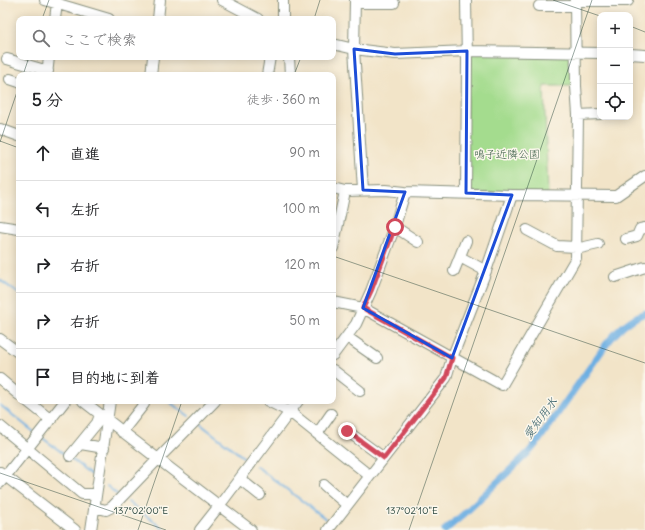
<!DOCTYPE html>
<html lang="ja">
<head>
<meta charset="utf-8">
<style>
	:root { --surface:#fff; --page:#f6f6f6; --text:#202124; --muted:#757577; --line:#e0e0e0 }
	body { margin:0; font-family:Delius,"Klee One",sans-serif; background:var(--page); color:var(--text) }
	.controls { position:absolute; right:12px; top:12px; display:grid; overflow:hidden; border-radius:8px; box-shadow:0 2px 10px #0003 }
	.controls button { width:36px; height:36px; display:grid; place-items:center; padding:0; border:0; border-bottom:1px solid var(--line); background:var(--surface); color:var(--text); font:20px sans-serif }
	.stop { position:absolute; width:12px; height:12px; margin:-9px; border:3px solid #d1495b; border-radius:50%; background:#fff }
	.stop.end { background:#d1495b; border-color:#fff; box-shadow:0 1px 4px #0008 }
	.list { margin:0; padding:0; list-style:none }
	h2 { display:flex; justify-content:space-between; align-items:center; height:52px; margin:0; padding:0 16px; font-size:17px }
	h2 small { font-size:13px; font-weight:400; color:var(--muted) }
	.list li { display:grid; grid-template-columns:26px 1fr auto; gap:12px; align-items:center; box-sizing:border-box; height:56px; padding:0 16px; border-top:1px solid var(--line) }
	.list b { display:block; font-size:15px; white-space:nowrap }
	.list em { font-size:13px; font-style:normal; color:var(--muted) }
	.icon { flex:none; width:22px; height:22px; fill:none; stroke:currentColor; stroke-width:2; stroke-linecap:round; stroke-linejoin:round }
	.map { position:relative; flex:none; width:645px; height:530px; overflow:hidden }
	.search { position:absolute; background:var(--surface); box-shadow:0 2px 10px #0003; left:16px; top:16px; width:320px; height:44px; display:flex; align-items:center; gap:10px; box-sizing:border-box; padding:0 14px; border-radius:8px; color:var(--muted); font-size:15px }
	.panel { position:absolute; background:var(--surface); box-shadow:0 2px 10px #0003; left:16px; top:72px; width:320px; height:332px; border-radius:8px }
	.map>svg:first-child { display:block }
</style>
</head>
<body>
<div class="map">
<svg width="645" height="530" viewBox="0 0 645 530">
	<rect width="100%" height="100%" fill="#fbf7ec"/>
	<filter id="ink" filterUnits="userSpaceOnUse"><feTurbulence type="fractalNoise" baseFrequency=".025" numOctaves="2"/><feDisplacementMap in="SourceGraphic" scale="8" xChannelSelector="R" yChannelSelector="G"/><feConvolveMatrix kernelMatrix="1 2 1 2 8 2 1 2 1" color-interpolation-filters="sRGB"/></filter>
	<filter id="wash" filterUnits="userSpaceOnUse"><feTurbulence type="fractalNoise" baseFrequency=".012" numOctaves="4" result="noise"/><feDisplacementMap in="SourceGraphic" scale="16" xChannelSelector="R" yChannelSelector="G"/><feGaussianBlur stdDeviation="0.9" result="paint"/><feColorMatrix in="noise" values="0 0 0 0 0 0 0 0 0 0 0 0 0 0 0 0 0 1.4 0 .05"/><feComposite in="paint" operator="in"/></filter>
	<g filter="url(#wash)">
		<rect width="100%" height="100%" fill="#f2e4c8"/>
		<!-- green -->
		<path fill="#a4dc8e" stroke="#628c61" d="M 467,51 L 576,52 L 576,86 L 544,86 L 548,194 L 466,193 Z"/>
		<g fill="none" stroke-linecap="round" stroke-linejoin="round">
			<!-- stream -->
			<path stroke="#6dafe2" stroke-width="2" d="M 0,280 L 19,294
				M 168,401 L 189,416
				M 0,405 L 34,432
				M 199,423 L 247,460
				M 41,437 L 67,456
				M 71,459 L 92,475
				M 256,466 L 326,519
				M 107,486 L 118,495
				M 128,502 L 165,530"/>
			<!-- canal -->
			<path stroke="#6dafe2" stroke-width="7" d="M 445,530 L 464,514 L 530,451 L 539,440 L 605,346 C 615,333 629,319 645,313"/>
		</g>
	</g>
	<g filter="url(#ink)">
		<g fill="none" stroke-linecap="round" stroke-linejoin="round">
			<defs>
				<path id="minor" d="M 45,0 L 109,19
					M 222,0 L 258,19
					M 283,0 L 283,19
					M 355,0 L 354,49 L 363,190
					M 575,1 L 628,1
					M 355,3 L 394,3
					M 539,6 L 575,6
					M 55,19 L 57,3
					M 158,19 L 160,0
					M 333,44 L 354,49 L 395,54 L 467,51 L 600,53
					M 630,54 L 645,55
					M 289,57 L 290,75
					M 7,59 L 48,71
					M 47,75 L 49,57
					M 151,75 L 153,57
					M 267,75 L 270,57
					M 10,79 L 19,82
					M 578,115 L 600,114
					M 0,129 L 19,136
					M 333,188 L 345,191 L 386,190 L 405,192 L 512,195 L 616,196 L 645,176
					M 466,193 L 467,61 L 466,0
					M 0,226 L 19,229
					M 395,227 L 418,242
					M 527,230 L 557,246 L 576,247
					M 626,239 L 637,236 L 640,229 L 645,228
					M 333,248 L 345,191
					M 576,249 L 598,244
					M 460,257 L 486,271
					M 454,271 L 466,241
					M 615,277 L 645,267
					M 333,302 L 363,308 L 502,385 L 576,258 L 578,115 L 576,86 L 575,0
					M 347,337 L 377,358
					M 0,339 L 19,353
					M 333,355 L 356,324 L 371,291 L 394,229 L 405,192
					M 333,370 L 360,391
					M 0,379 L 19,395
					M 27,401 L 51,420
					M 83,401 L 158,459 L 112,507 L 106,510 L 94,507
					M 215,401 L 158,459 L 251,530
					M 268,401 L 290,412 L 370,476
					M 0,426 L 82,494 L 91,494 L 95,498
					M 347,431 L 384,458
					M 122,432 L 144,404
					M 317,434 L 331,414
					M 81,444 L 104,448
					M 70,456 L 97,423 L 100,415
					M 0,472 L 75,530
					M 240,479 L 260,495
					M 0,483 L 65,401
					M 324,485 L 347,505
					M 91,530 L 110,401
					M 200,530 L 219,506 L 298,401
					M 328,530 L 446,378 L 452,358 L 486,271 L 512,195"/>
			</defs>
			<!-- minor casing -->
			<use href="#minor" stroke="#88907e" stroke-width="12"/>
			<!-- minor -->
			<use href="#minor" stroke="#fff" stroke-width="10"/>
		</g>
	</g>
	<g fill="none" stroke-linecap="round" stroke-linejoin="round" filter="url(#ink)">
		<!-- route -->
		<path stroke="#d1495b" stroke-width="5" d="M 347,431 L 384,458 L 446,378 L 452,358 L 363,308 L 371,291 L 395,227"/>
	</g>
	<!-- marked area -->
	<path fill="none" stroke="#1d4ed8" stroke-width="3" stroke-linejoin="round" d="M 354,49 L 395,54 L 467,51 L 466,193 L 512,195 L 452,358 L 363,308 L 405,192 L 363,190 Z"/>
	<!-- ticks -->
	<path fill="none" stroke="#1f3d34" stroke-width="1" stroke-opacity="0.45" d="M 553,0 L 600,16M 42,19 L 49,0M 314,19 L 320,0M 630,26 L 645,32M 23,75 L 29,57M 294,75 L 301,57M 0,141 L 19,148M 0,142 L 19,86M 333,256 L 645,363M 0,473 L 166,530M 138,530 L 182,401M 409,530 L 592,0"/>
	<g text-anchor="middle" dominant-baseline="central" stroke-width="3" stroke-linejoin="round" paint-order="stroke">
		<!-- park labels -->
		<g font-size="11" fill="#3a5d46" stroke="#fbf7ec">
			<text x="507" y="154">鳴子近隣公園</text>
		</g>
		<!-- water labels -->
		<g font-size="12" font-style="italic" fill="#365f68" stroke="#fbf7ec">
			<text transform="translate(540 418) rotate(-54)">愛知用水</text>
		</g>
	</g>
	<g font-size="10" text-anchor="middle" fill="#1f3d34" stroke="#fbf7ec" stroke-width="3" stroke-linejoin="round" paint-order="stroke">
		<text x="141" y="514">137°02'00"E</text>
		<text x="412" y="514">137°02'10"E</text>
	</g>
</svg>
<div class="controls">
<button>+</button>
<button>−</button>
<button><svg class="icon" aria-label="locate" viewBox="0 0 24 24"><circle cx="12" cy="12" r="6"/><path d="M12 2v4M12 18v4M2 12h4M18 12h4"/></svg></button>
</div>
<div class="stop" style="left:395px;top:227px"></div>
<div class="stop end" style="left:347px;top:431px"></div>
<div class="search"><svg class="icon" aria-label="search" viewBox="0 0 24 24"><circle cx="10" cy="10" r="6"/><path d="M15 15l6 6"/></svg>ここで検索</div>
<section class="panel">
<h2>5 分<small>徒歩 · 360 m</small></h2>
<ul class="list">
<li><svg class="icon" aria-label="ahead" viewBox="0 0 24 24"><path d="M12 20V5M6 11l6-6 6 6"/></svg><div><b>直進</b></div><em>90 m</em></li>
<li><svg class="icon" aria-label="left" viewBox="0 0 24 24"><path d="M17 20v-9H6M10 6l-5 5 5 5"/></svg><div><b>左折</b></div><em>100 m</em></li>
<li><svg class="icon" aria-label="right" viewBox="0 0 24 24"><path d="M7 20v-9h11M14 6l5 5-5 5"/></svg><div><b>右折</b></div><em>120 m</em></li>
<li><svg class="icon" aria-label="right" viewBox="0 0 24 24"><path d="M7 20v-9h11M14 6l5 5-5 5"/></svg><div><b>右折</b></div><em>50 m</em></li>
<li><svg class="icon" aria-label="arrive" viewBox="0 0 24 24"><path d="M6 21V4h12l-3 4 3 4H6"/></svg><div><b>目的地に到着</b></div></li>
</ul>
</section>
</div>
</body>
</html>
